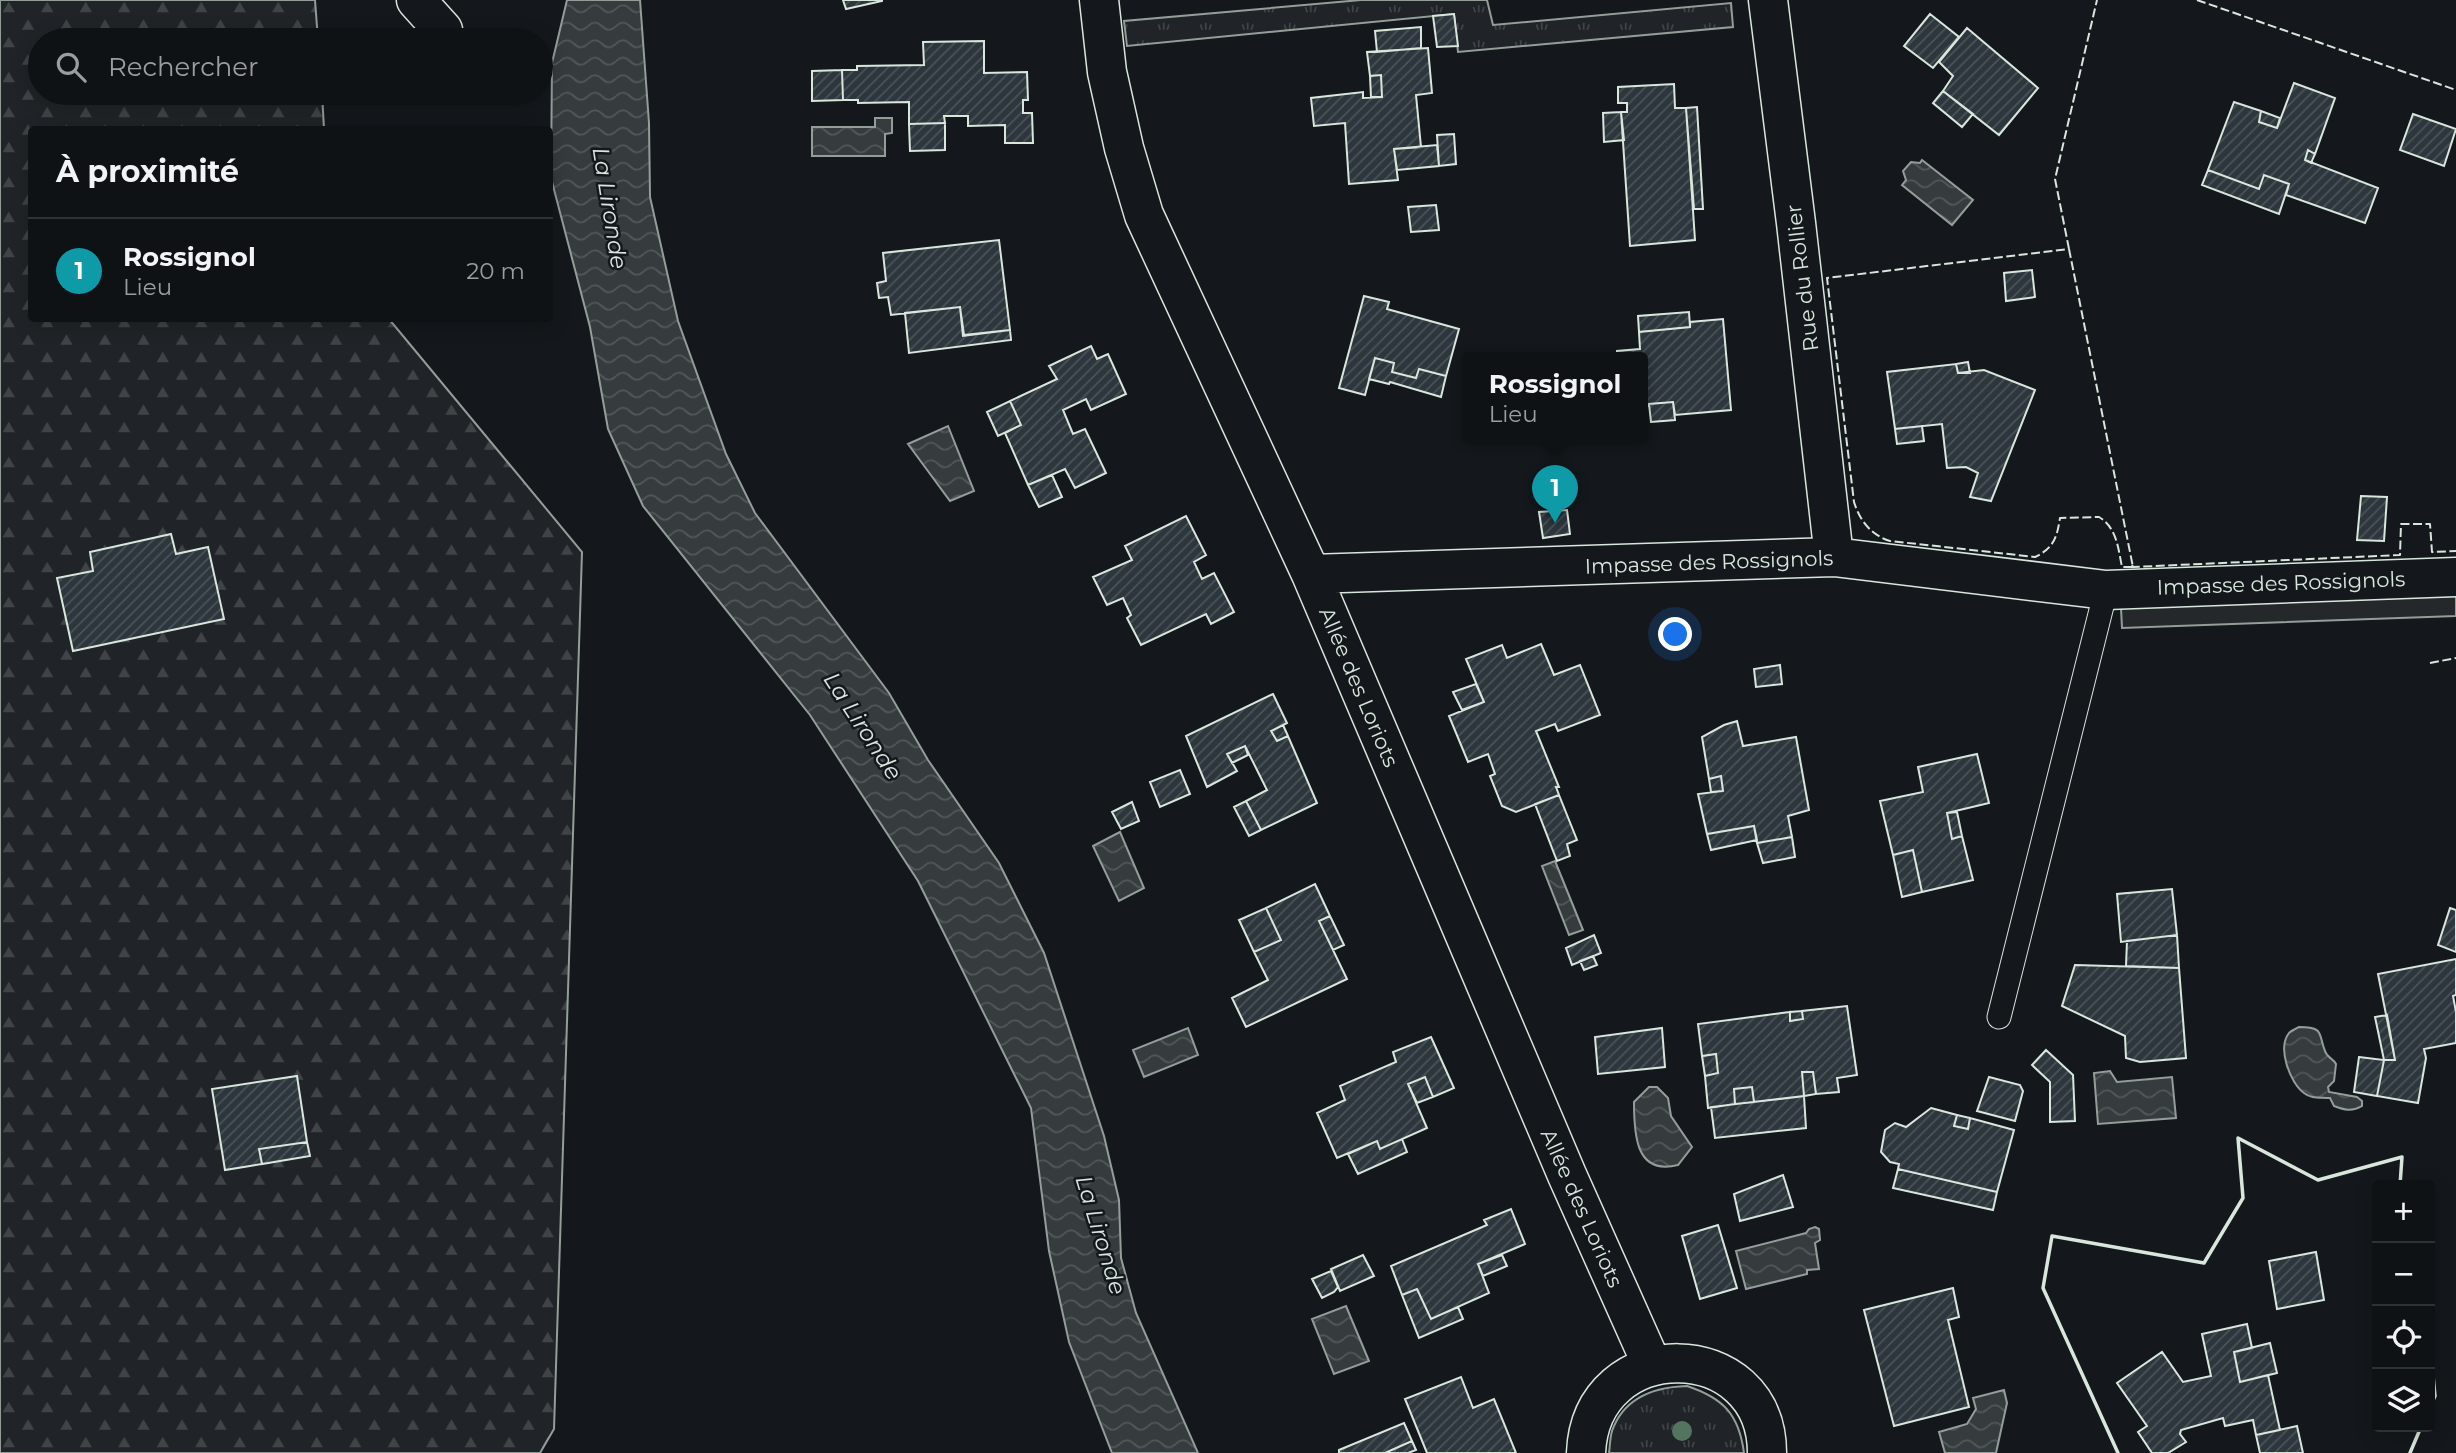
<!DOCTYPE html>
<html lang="fr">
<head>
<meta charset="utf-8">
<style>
	:root { --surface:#0f1215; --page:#1d2022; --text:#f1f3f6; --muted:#9b9ea0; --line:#2f3234; --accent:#7c3aed }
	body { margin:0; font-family:Montserrat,sans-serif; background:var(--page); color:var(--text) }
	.controls { position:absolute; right:21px; bottom:21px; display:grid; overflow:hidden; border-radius:7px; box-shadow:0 4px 18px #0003 }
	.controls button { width:63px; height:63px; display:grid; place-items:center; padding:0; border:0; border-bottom:2px solid var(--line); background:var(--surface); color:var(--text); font:35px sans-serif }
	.you { position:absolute; left:1676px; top:635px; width:24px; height:24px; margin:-18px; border:5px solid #fff; border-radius:50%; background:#1a73e8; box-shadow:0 0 0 10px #1a73e833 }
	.badge { display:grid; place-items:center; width:46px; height:46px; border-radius:50%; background:var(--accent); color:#fff; font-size:23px; font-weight:700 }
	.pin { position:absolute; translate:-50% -58px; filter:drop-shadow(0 2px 4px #0008) }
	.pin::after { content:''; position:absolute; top:37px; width:24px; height:21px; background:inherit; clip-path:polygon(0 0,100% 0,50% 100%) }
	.popup { position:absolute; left:1462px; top:352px; width:186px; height:91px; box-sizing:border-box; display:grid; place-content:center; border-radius:7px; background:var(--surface); filter:drop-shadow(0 2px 5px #0005); font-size:23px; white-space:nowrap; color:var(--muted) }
	.popup b { font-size:26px; color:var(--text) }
	.popup::after { content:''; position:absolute; left:50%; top:100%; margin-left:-14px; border:14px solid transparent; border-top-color:var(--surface) }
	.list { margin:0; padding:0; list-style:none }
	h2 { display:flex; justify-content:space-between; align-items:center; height:91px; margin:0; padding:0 28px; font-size:30px }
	h2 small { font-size:23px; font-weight:400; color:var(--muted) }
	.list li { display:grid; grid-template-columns:46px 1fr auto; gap:21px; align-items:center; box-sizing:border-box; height:105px; padding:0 28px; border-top:2px solid var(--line) }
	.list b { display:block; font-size:26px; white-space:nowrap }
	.list p { margin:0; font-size:23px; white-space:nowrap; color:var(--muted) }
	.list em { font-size:23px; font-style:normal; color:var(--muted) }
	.icon { flex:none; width:38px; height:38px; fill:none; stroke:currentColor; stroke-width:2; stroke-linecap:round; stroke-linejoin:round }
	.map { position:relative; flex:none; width:2456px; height:1453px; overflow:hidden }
	.search { position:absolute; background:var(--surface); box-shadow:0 4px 18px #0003; left:28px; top:28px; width:525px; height:77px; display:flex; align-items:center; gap:18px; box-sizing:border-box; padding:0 24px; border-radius:38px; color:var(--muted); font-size:26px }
	.panel { position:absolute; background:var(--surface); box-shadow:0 4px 18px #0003; left:28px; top:126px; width:525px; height:196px; border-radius:7px }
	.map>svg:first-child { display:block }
</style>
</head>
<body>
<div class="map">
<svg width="2456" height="1453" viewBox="0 0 2456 1453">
	<defs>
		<pattern id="grass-tufts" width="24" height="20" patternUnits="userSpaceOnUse" patternTransform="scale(1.75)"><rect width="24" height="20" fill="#202428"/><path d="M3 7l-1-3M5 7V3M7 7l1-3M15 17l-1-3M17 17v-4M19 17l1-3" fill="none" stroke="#404447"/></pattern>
		<pattern id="forest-firs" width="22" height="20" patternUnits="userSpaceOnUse" patternTransform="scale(1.75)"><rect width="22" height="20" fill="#202428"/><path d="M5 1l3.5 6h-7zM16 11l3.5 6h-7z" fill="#404447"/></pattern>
		<pattern id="water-waves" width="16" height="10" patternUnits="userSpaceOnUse" patternTransform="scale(1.75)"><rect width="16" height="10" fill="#363b3e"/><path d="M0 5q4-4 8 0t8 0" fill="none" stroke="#525759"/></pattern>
		<pattern id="building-hatch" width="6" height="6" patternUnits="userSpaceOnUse" patternTransform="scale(1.75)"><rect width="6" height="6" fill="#2c363c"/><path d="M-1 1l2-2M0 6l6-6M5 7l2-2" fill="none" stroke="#4a5358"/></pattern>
	</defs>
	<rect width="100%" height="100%" fill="#14181c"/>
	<!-- grass -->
	<path fill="url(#grass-tufts)" stroke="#939e99" stroke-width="2" d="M 1361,0 L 1487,0 L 1493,25 L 1731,3 L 1733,27 L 1458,52 L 1454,14 L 1127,46 L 1124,21 Z
		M 1687,1386 C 1723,1398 1739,1414 1744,1453 L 1609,1453 C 1610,1446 1610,1438 1612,1431 C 1624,1397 1655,1387 1687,1386 Z"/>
	<!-- forest -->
	<path fill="url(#forest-firs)" stroke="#939e99" stroke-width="2" d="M 0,0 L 315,0 L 318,40 L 40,40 L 40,93 L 322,93 L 324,129 L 32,130 L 32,318 L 389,319 L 582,552 L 554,1429 L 540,1453 L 0,1453 Z"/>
	<!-- parking -->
	<path fill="#24282b" stroke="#939e99" stroke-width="2" d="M 2456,596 L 2456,616 L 2122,628 L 2121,608 Z"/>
	<!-- water -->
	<path fill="url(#water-waves)" stroke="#939e99" stroke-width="2" d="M 567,0 L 640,0 L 649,123 L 650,197 L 678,321 L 726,454 L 755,513 L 889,693 L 928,760 L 999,863 L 1044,953 L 1104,1136 L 1119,1200 L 1121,1258 L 1136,1313 L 1198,1453 L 1112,1453 L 1069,1342 L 1049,1251 L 1031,1108 L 918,881 L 810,715 L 643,506 L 608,429 L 590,327 L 551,178 L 552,63 Z
		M 875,118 L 892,118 L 892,133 L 885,134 L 885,156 L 812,156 L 812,127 L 875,127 Z
		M 1922,160 L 1973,200 L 1952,225 L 1902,185 L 1906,180 L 1903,171 L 1911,162 L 1920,163 Z
		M 948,426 L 974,491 L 950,501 L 908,444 Z
		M 1120,832 L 1144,888 L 1119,901 L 1093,846 Z
		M 1555,861 L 1583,930 L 1569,935 L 1542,866 Z
		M 2299,1027 C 2325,1027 2318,1034 2325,1051 C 2327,1058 2333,1058 2336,1064 L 2334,1081 L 2328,1087 L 2329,1092 L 2357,1097 L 2362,1101 L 2362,1106 C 2352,1112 2344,1110 2334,1106 L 2330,1098 C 2321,1097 2311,1099 2304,1093 C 2290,1083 2277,1048 2289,1033 C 2290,1032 2297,1028 2299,1027 Z
		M 1188,1028 L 1198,1055 L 1144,1077 L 1133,1050 Z
		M 2110,1071 L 2117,1082 L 2172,1077 L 2176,1118 L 2098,1124 L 2094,1073 Z
		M 1649,1087 L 1657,1087 L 1668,1098 L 1671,1116 L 1692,1147 L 1678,1165 C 1635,1176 1634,1133 1634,1102 Z
		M 1815,1227 L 1819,1229 L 1820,1240 L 1815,1243 L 1819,1269 L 1807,1270 L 1807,1274 L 1746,1289 L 1736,1251 L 1806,1233 L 1809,1229 Z
		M 1346,1306 L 1369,1361 L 1334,1374 L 1312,1319 Z
		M 2004,1390 L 2007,1403 L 1996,1453 L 1945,1453 L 1939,1432 L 1967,1424 L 1976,1409 L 1973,1398 Z"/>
	<!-- building -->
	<path fill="url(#building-hatch)" stroke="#d8e6dc" stroke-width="2" d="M 843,0 L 882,0 L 882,1 L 846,9 Z
		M 1454,14 L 1458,46 L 1437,47 L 1433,16 Z
		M 1930,14 L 1959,37 L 1933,68 L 1904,46 Z
		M 1421,27 L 1421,48 L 1377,52 L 1375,31 Z
		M 1967,28 L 2038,88 L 1999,135 L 1943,91 L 1953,76 L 1939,62 Z
		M 984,41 L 984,73 L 1027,72 L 1028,100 L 1023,100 L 1023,113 L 1032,113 L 1033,143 L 1005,143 L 1005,125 L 968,126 L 968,116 L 944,116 L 945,123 L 909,124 L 909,102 L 858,103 L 858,100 L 843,100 L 842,70 L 857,70 L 857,66 L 924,65 L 923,42 Z
		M 1428,48 L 1432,93 L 1416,95 L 1421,147 L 1394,149 L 1398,180 L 1349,184 L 1345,123 L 1314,126 L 1311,98 L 1363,92 L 1363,98 L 1382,97 L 1381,75 L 1370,76 L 1367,52 Z
		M 842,70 L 843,100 L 812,101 L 812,71 Z
		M 1381,75 L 1382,97 L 1371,97 L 1370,76 Z
		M 2294,83 L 2335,98 L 2315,154 L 2308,150 L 2305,160 L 2378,188 L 2365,223 L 2286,195 L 2289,184 L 2264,175 L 2259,189 L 2208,170 L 2234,102 L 2261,111 L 2259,122 L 2277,128 Z
		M 1674,84 L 1675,108 L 1686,108 L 1695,240 L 1630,246 L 1621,112 L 1627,112 L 1627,103 L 1618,103 L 1618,87 Z
		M 1943,91 L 1973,114 L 1962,127 L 1933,103 Z
		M 1697,107 L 1703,209 L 1694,209 L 1686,108 Z
		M 2261,111 L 2280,118 L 2277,128 L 2259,122 Z
		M 1621,112 L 1624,140 L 1604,142 L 1603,113 Z
		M 2413,114 L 2456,129 L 2444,166 L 2400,150 Z
		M 945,123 L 945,150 L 910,151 L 909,124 Z
		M 1454,134 L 1456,164 L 1439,166 L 1437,135 Z
		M 1437,145 L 1439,166 L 1397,170 L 1394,149 Z
		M 2308,150 L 2315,154 L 2311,163 L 2305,160 Z
		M 2208,170 L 2259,189 L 2264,175 L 2289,184 L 2279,214 L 2202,185 Z
		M 1436,205 L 1439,230 L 1411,232 L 1408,207 Z
		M 999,240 L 1010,330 L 964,335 L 960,307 L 891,315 L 888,297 L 879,298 L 877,283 L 886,281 L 883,253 Z
		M 2032,270 L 2035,297 L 2006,301 L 2004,273 Z
		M 1364,296 L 1389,302 L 1387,309 L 1459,329 L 1446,376 L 1419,369 L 1416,378 L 1392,372 L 1394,363 L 1375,358 L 1365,395 L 1339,388 Z
		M 960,307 L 963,336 L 1010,330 L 1011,340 L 909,353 L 905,313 Z
		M 1689,312 L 1690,327 L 1639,332 L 1638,316 Z
		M 1723,319 L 1731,410 L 1675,415 L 1673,402 L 1649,404 L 1649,406 L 1642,406 L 1642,357 L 1617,357 L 1617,351 L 1640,349 L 1639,332 L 1690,327 L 1690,322 Z
		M 1091,346 L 1097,359 L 1108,354 L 1126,394 L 1091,410 L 1086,399 L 1063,410 L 1073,434 L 1085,429 L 1106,473 L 1075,488 L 1065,469 L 1028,485 L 1005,433 L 1021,425 L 1010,401 L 1057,379 L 1049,366 Z
		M 1375,358 L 1394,363 L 1392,372 L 1416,378 L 1419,369 L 1446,376 L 1441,397 L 1390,382 L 1389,384 L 1369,379 Z
		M 1968,362 L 1970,373 L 1958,373 L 1956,364 Z
		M 1956,364 L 1958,373 L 1984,370 L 2035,390 L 1991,501 L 1970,497 L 1978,473 L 1966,467 L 1947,468 L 1942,424 L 1895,429 L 1887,372 Z
		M 1010,401 L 1021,425 L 998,436 L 987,412 Z
		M 1673,402 L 1675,420 L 1651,422 L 1649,404 Z
		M 1922,426 L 1924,441 L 1897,444 L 1895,429 Z
		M 1052,475 L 1062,497 L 1039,507 L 1028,485 Z
		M 2361,496 L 2387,497 L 2384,541 L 2357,540 Z
		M 1567,510 L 1570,534 L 1543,538 L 1539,512 Z
		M 1186,516 L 1206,555 L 1194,562 L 1202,579 L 1214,573 L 1234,612 L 1211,624 L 1206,614 L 1141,645 L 1127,618 L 1131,615 L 1123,598 L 1107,605 L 1093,577 L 1132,560 L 1125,546 Z
		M 171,534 L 176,554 L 208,547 L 224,619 L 73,651 L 57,578 L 93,571 L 90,552 Z
		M 1541,644 L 1554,675 L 1580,665 L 1600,715 L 1558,731 L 1555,724 L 1536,731 L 1559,787 L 1556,787 L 1559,795 L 1516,812 L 1502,806 L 1490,776 L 1495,774 L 1488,754 L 1468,762 L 1449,716 L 1484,702 L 1466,659 L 1502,645 L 1507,658 Z
		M 1780,665 L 1782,684 L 1756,687 L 1754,669 Z
		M 1476,684 L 1484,702 L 1462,710 L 1453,692 Z
		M 1273,694 L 1287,723 L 1271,731 L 1277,741 L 1288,736 L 1317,803 L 1261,830 L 1246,801 L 1267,790 L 1245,746 L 1227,754 L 1237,771 L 1207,787 L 1186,736 Z
		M 1737,721 L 1743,746 L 1796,737 L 1809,810 L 1788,816 L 1792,837 L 1757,843 L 1754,826 L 1707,834 L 1698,794 L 1723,791 L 1721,776 L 1709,779 L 1702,737 L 1724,725 Z
		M 1283,725 L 1288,736 L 1277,741 L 1271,731 Z
		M 1245,746 L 1248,755 L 1232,763 L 1227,754 Z
		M 1977,754 L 1989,803 L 1947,813 L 1952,839 L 1962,836 L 1973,880 L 1922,892 L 1913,850 L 1893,855 L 1880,801 L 1923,792 L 1918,767 Z
		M 1180,770 L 1190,794 L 1160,807 L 1150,782 Z
		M 1721,776 L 1723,791 L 1711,792 L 1709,779 Z
		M 1559,795 L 1577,840 L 1567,844 L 1570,856 L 1557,861 L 1535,804 Z
		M 1246,801 L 1261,830 L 1249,836 L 1234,807 Z
		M 1132,802 L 1139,821 L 1121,829 L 1112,812 Z
		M 1957,812 L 1962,836 L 1952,839 L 1947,813 Z
		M 1754,826 L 1757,840 L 1711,850 L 1707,834 Z
		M 1792,837 L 1795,857 L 1763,863 L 1757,843 Z
		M 1913,850 L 1922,892 L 1902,897 L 1893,855 Z
		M 1315,884 L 1330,916 L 1319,921 L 1347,979 L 1246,1027 L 1232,998 L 1268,980 L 1254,952 L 1281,940 L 1266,908 Z
		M 2172,889 L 2177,935 L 2121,942 L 2117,894 Z
		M 1266,908 L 1281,940 L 1254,952 L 1239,920 Z
		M 2450,908 L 2456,910 L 2456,952 L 2438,945 Z
		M 1330,916 L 1344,945 L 1333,950 L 1319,921 Z
		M 1594,935 L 1601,953 L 1572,965 L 1566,948 Z
		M 2177,935 L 2179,968 L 2126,966 L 2127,941 Z
		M 1593,956 L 1597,965 L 1584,970 L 1580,961 Z
		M 2456,959 L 2456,995 L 2453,996 L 2456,1012 L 2456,1043 L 2424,1049 L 2426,1058 L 2418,1103 L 2377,1096 L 2384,1060 L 2395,1060 L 2378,974 Z
		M 2075,965 L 2179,968 L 2186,1058 L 2140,1062 L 2126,1058 L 2125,1036 L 2062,1006 Z
		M 1847,1006 L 1857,1075 L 1837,1078 L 1839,1092 L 1816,1094 L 1813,1072 L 1802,1072 L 1804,1096 L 1754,1102 L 1752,1087 L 1734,1089 L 1735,1104 L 1708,1108 L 1705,1076 L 1718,1073 L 1716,1054 L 1702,1056 L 1698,1024 L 1790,1012 L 1790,1021 L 1803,1019 L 1802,1011 Z
		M 1802,1011 L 1803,1019 L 1790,1021 L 1790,1012 Z
		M 2387,1015 L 2395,1060 L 2384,1060 L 2375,1017 Z
		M 1662,1028 L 1665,1067 L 1598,1074 L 1595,1037 Z
		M 1431,1037 L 1454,1088 L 1433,1097 L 1425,1077 L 1408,1084 L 1427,1128 L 1380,1149 L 1377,1141 L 1337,1158 L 1317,1113 L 1345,1100 L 1340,1086 L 1396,1062 L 1393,1052 Z
		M 2046,1050 L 2073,1075 L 2075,1121 L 2050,1122 L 2050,1082 L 2032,1065 Z
		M 1716,1054 L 1718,1073 L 1705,1076 L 1702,1056 Z
		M 2359,1057 L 2384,1060 L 2377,1096 L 2354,1092 Z
		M 1802,1072 L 1813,1072 L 1816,1094 L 1804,1096 Z
		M 297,1076 L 307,1142 L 259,1149 L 262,1164 L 225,1170 L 212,1089 Z
		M 1425,1077 L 1433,1097 L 1417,1103 L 1408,1084 Z
		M 1989,1077 L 2020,1085 L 2023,1091 L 2015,1121 L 1977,1111 Z
		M 1752,1087 L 1754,1102 L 1735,1104 L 1734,1089 Z
		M 1804,1096 L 1806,1128 L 1715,1138 L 1711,1107 Z
		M 1931,1108 L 1957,1115 L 1954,1126 L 1968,1129 L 1970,1118 L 2014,1130 L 1997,1192 L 1898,1169 L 1899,1164 L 1890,1162 L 1881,1152 L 1885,1130 L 1895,1123 L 1906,1127 Z
		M 1957,1115 L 1970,1118 L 1968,1129 L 1954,1126 Z
		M 1402,1139 L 1407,1152 L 1358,1174 L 1348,1154 L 1377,1141 L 1380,1149 Z
		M 307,1142 L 310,1156 L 262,1164 L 259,1149 Z
		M 1898,1169 L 1997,1192 L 1993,1210 L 1893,1188 Z
		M 1783,1175 L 1793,1207 L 1740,1221 L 1734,1194 Z
		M 1511,1209 L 1525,1244 L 1478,1264 L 1489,1293 L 1431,1319 L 1417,1289 L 1402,1295 L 1391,1266 L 1487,1225 L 1484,1220 Z
		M 1718,1225 L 1737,1288 L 1700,1299 L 1682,1236 Z
		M 2316,1252 L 2324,1300 L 2277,1309 L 2269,1261 Z
		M 1363,1255 L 1374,1276 L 1340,1291 L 1331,1269 Z
		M 1502,1255 L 1507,1266 L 1483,1276 L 1478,1264 Z
		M 1331,1271 L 1338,1287 L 1334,1292 L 1322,1298 L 1312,1279 Z
		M 1953,1288 L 1959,1317 L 1948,1320 L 1969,1407 L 1894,1426 L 1864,1310 Z
		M 1417,1289 L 1431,1319 L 1458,1307 L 1463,1319 L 1419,1338 L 1402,1295 Z
		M 2247,1324 L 2252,1348 L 2234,1352 L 2240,1382 L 2268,1375 L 2280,1430 L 2256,1435 L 2253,1420 L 2225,1426 L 2223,1418 L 2181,1430 L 2180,1434 L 2186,1442 L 2168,1453 L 2152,1453 L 2138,1432 L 2147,1426 L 2117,1383 L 2162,1352 L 2183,1382 L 2211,1376 L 2202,1334 Z
		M 2270,1343 L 2277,1373 L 2240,1382 L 2234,1352 Z
		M 1461,1377 L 1473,1408 L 1494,1399 L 1516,1453 L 1427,1453 L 1405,1399 Z
		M 1404,1423 L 1412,1441 L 1385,1453 L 1339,1453 L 1339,1450 Z
		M 2297,1426 L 2303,1453 L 2260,1453 L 2256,1435 Z
		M 1412,1441 L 1416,1450 L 1408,1453 L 1385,1453 Z"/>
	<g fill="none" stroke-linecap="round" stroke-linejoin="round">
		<defs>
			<path id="lane" d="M 1999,1017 L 2106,590"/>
			<path id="street" d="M 416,0 L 443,30
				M 1099,0 L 1107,72 L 1124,148 L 1144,215 L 1311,574 L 1567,1175 L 1652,1365
				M 1768,0 L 1796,223 L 1834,557
				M 1311,574 L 1834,557 L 2106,590 L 2456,577
				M 1586,1453 C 1591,1332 1767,1335 1767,1453"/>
		</defs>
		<!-- lane casing -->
		<use href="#lane" stroke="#d8e6dc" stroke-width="25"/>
		<!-- street casing -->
		<use href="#street" stroke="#d8e6dc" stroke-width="41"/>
		<!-- lane -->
		<use href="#lane" stroke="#14181c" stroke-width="23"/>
		<!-- street -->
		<use href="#street" stroke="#14181c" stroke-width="38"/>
		<!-- fence -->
		<path stroke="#d8e6dc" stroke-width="2" stroke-dasharray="9 3.5" stroke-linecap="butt" d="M 2197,0 L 2456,90
			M 2069,249 L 2133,567 L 2122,567 C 2118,548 2117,528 2099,517 L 2060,518 C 2057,537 2054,548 2035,557 L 1890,541 C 1871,535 1860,521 1854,502 L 1827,278 Z
			M 2069,249 L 2055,179 L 2097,0
			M 2132,565 L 2133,567 L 2400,555 L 2401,524 L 2430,524 L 2432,552 L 2456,551
			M 2430,663 L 2456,658"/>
		<!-- wall -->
		<path stroke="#d8e6dc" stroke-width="3.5" d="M 2430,1344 L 2435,1396 L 2430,1407
			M 2118,1453 L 2043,1288 L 2052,1236 L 2204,1263 L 2243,1198 L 2238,1138 L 2318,1180 L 2402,1157 L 2400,1185
			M 2410,1453 L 2421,1427"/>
	</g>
	<!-- trees -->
	<circle fill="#55745f" cx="1682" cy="1431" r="10"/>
	<g text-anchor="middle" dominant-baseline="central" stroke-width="5" stroke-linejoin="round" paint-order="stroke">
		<!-- street labels -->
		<g font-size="21" fill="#d8e6dc" stroke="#14181c">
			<text transform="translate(1802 278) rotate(-97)">Rue du Rollier</text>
			<text transform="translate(1709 562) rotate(-2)">Impasse des Rossignols</text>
			<text transform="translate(2281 583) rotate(-2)">Impasse des Rossignols</text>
			<text transform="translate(1359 687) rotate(67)">Allée des Loriots</text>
			<text transform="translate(1582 1208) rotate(66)">Allée des Loriots</text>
		</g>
		<!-- water labels -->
		<g font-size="23" font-style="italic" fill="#d8e6dc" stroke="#14181c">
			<text transform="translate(610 208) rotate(81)">La Lironde</text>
			<text transform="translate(863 726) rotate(57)">La Lironde</text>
			<text transform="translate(1101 1235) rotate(73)">La Lironde</text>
		</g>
	</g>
</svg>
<div class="controls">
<button>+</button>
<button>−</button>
<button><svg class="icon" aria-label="locate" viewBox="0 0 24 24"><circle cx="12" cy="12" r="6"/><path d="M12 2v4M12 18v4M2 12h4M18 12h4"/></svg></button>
<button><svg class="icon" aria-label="layers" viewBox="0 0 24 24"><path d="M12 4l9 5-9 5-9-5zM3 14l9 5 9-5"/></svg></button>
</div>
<div class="you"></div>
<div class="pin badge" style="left:1555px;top:523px;background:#0f9aa8">1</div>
<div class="popup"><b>Rossignol</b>Lieu</div>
<div class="search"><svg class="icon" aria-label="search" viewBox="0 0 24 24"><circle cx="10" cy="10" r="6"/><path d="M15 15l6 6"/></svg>Rechercher</div>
<section class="panel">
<h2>À proximité<small></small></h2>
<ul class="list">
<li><span class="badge" style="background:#0f9aa8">1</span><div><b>Rossignol</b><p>Lieu</p></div><em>20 m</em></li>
</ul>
</section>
</div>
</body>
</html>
